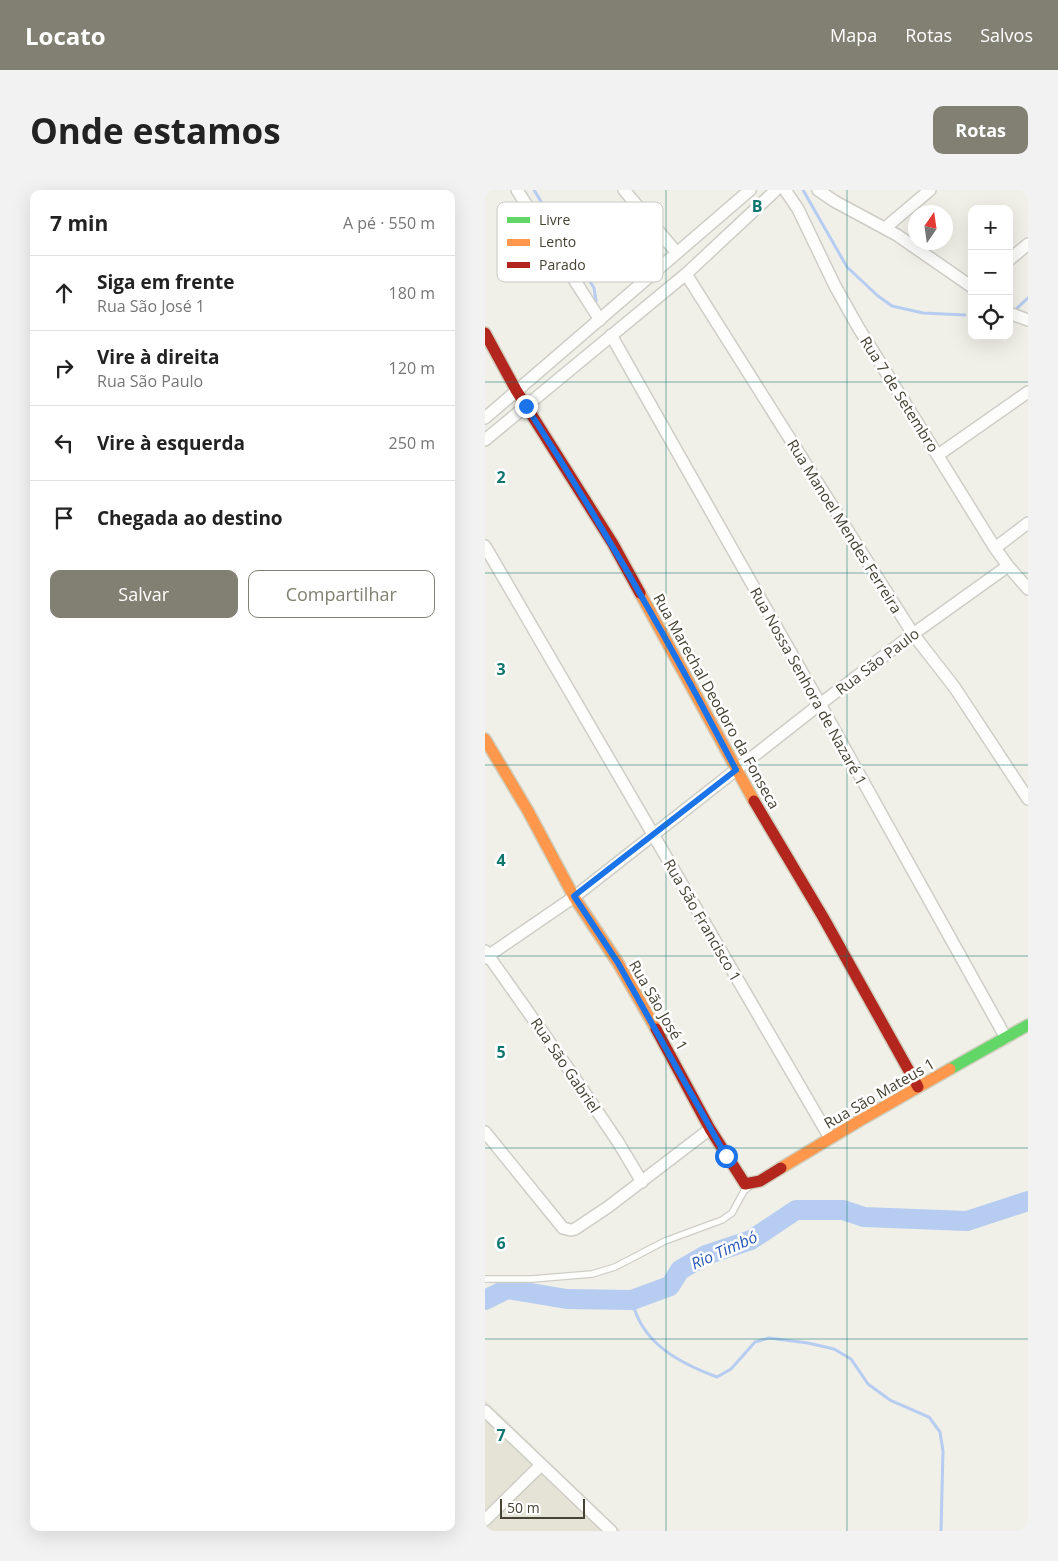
<!DOCTYPE html>
<html lang="pt">
<head>
<meta charset="utf-8">
<style>
	:root { --surface:#fff; --page:#f2f2f2; --text:#222; --muted:#767676; --line:#e0e0e0; --accent:#828073 }
	body { margin:0; font-family:"Open Sans",sans-serif; background:var(--page); color:var(--text) }
	.controls { position:absolute; right:15px; top:15px; display:grid; overflow:hidden; border-radius:10px; box-shadow:0 5px 20px #0002 }
	.controls button { width:45px; height:45px; display:grid; place-items:center; padding:0; border:0; border-bottom:1px solid var(--line); background:var(--surface); color:var(--text); font:25px sans-serif }
	.compass { position:absolute; left:423px; top:15px; width:45px; height:45px; border-radius:50%; background:var(--surface); box-shadow:0 5px 20px #0002; rotate:13deg }
	.scale { position:absolute; left:15px; bottom:12px; width:85px; box-sizing:border-box; padding-left:5px; border:2px solid #464334; border-top:0; font-size:14px; line-height:18px; white-space:nowrap; color:#464334; -webkit-text-stroke:4px #fff; paint-order:stroke }
	.stop { position:absolute; width:15px; height:15px; margin:-11px; border:4px solid #1a73e8; border-radius:50%; background:#fff }
	.stop.end { background:#1a73e8; border-color:#fff; box-shadow:0 1px 5px #0008 }
	.list { margin:0; padding:0; list-style:none }
	h2 { display:flex; justify-content:space-between; align-items:center; height:65px; margin:0; padding:0 20px; font-size:21px }
	h2 small { font-size:16px; font-weight:400; color:var(--muted) }
	.list li { display:grid; grid-template-columns:32px 1fr auto; gap:15px; align-items:center; box-sizing:border-box; height:75px; padding:0 20px; border-top:1px solid var(--line) }
	.list b { display:block; font-size:19px; white-space:nowrap }
	.list p { margin:0; font-size:16px; white-space:nowrap; color:var(--muted) }
	.list em { font-size:16px; font-style:normal; color:var(--muted) }
	.actions { display:flex; gap:10px; padding:15px 20px }
	.actions a { flex:1; padding:11px 0; border:1px solid var(--accent); border-radius:10px; text-align:center; font-size:18px; color:var(--accent) }
	.actions .main { background:var(--accent); color:#fff }
	.icon { flex:none; width:28px; height:28px; fill:none; stroke:currentColor; stroke-width:2; stroke-linecap:round; stroke-linejoin:round }
	.map { position:relative; flex:none; width:543px; height:1341px; overflow:hidden; border-radius:10px }
	header { display:flex; align-items:center; gap:30px; box-sizing:border-box; height:70px; padding:0 25px; background:var(--accent); color:#fff }
	header strong { font-size:24px }
	nav { display:flex; gap:28px; margin-inline-start:auto; font-size:18px }
	.intro { display:flex; align-items:center; justify-content:space-between; box-sizing:border-box; height:120px; padding:0 30px }
	h1 { margin:0; font-size:35px }
	.button { padding:12px 22px; border-radius:10px; background:var(--accent); color:#fff; font-size:18px; font-weight:700 }
	main { display:flex; gap:30px; padding:0 30px }
	aside { flex:1; background:var(--surface); border-radius:10px; box-shadow:0 5px 20px #0002 }
	.map>svg:first-child { display:block }
</style>
</head>
<body>
<header>
<strong>Locato</strong>
<nav><a>Mapa</a><a>Rotas</a><a>Salvos</a></nav>
</header>
<div class="intro"><h1>Onde estamos</h1><a class="button">Rotas</a></div>
<main>
<aside>
<h2>7 min<small>A pé · 550 m</small></h2>
<ul class="list">
<li><svg class="icon" aria-label="ahead" viewBox="0 0 24 24"><path d="M12 20V5M6 11l6-6 6 6"/></svg><div><b>Siga em frente</b><p>Rua São José 1</p></div><em>180 m</em></li>
<li><svg class="icon" aria-label="right" viewBox="0 0 24 24"><path d="M7 20v-9h11M14 6l5 5-5 5"/></svg><div><b>Vire à direita</b><p>Rua São Paulo</p></div><em>120 m</em></li>
<li><svg class="icon" aria-label="left" viewBox="0 0 24 24"><path d="M17 20v-9H6M10 6l-5 5 5 5"/></svg><div><b>Vire à esquerda</b></div><em>250 m</em></li>
<li><svg class="icon" aria-label="arrive" viewBox="0 0 24 24"><path d="M6 21V4h12l-3 4 3 4H6"/></svg><div><b>Chegada ao destino</b></div></li>
</ul>
<div class="actions"><a class="main">Salvar</a><a>Compartilhar</a></div>
</aside>
<div class="map">
<svg width="543" height="1341" viewBox="0 0 543 1341">
	<rect width="100%" height="100%" fill="#f0f0e8"/>
	<!-- residential -->
	<path fill="#e5e3d5" d="M 0,1210 L 136,1341 L 0,1341 Z"/>
	<g fill="none" stroke-linecap="round" stroke-linejoin="round">
		<!-- stream -->
		<path stroke="#b6ccf1" stroke-width="3" d="M 49,0 L 109,98 L 111,111
			M 318,0 L 362,77 L 393,106 L 407,116 L 438,123 L 480,125
			M 529,121 L 543,108
			M 147,1110 C 156,1153 194,1173 232,1187 L 246,1179 L 270,1152 L 284,1148 L 323,1153 L 349,1159 L 366,1169 L 383,1194 L 405,1210 L 444,1227 L 455,1242 L 458,1261 L 456,1341"/>
		<!-- river -->
		<path stroke="#b6ccf1" stroke-width="20" d="M 0,1110 L 22,1099 L 82,1109 L 147,1110 L 185,1096 L 195,1080 L 221,1065 L 266,1050 L 311,1020 L 358,1020 L 379,1027 L 482,1031 L 543,1011"/>
		<defs>
			<path id="lane" d="M 0,1089 L 47,1089 L 107,1084 L 130,1077 L 180,1051 L 237,1030 L 247,1023 L 259,1001 L 263,998"/>
			<path id="street" d="M 32,0 L 115,130
				M 139,0 L 192,63
				M 300,0 L 313,19 L 350,96 L 373,137 L 510,358 L 523,376 L 543,399
				M 333,0 L 349,11 L 412,45 L 487,97
				M 400,38 L 445,0
				M 524,70 L 543,54
				M 201,84 L 428,444 L 470,498 L 543,609
				M 524,123 L 543,130
				M 126,145 L 335,514 L 521,848
				M 0,228 L 265,0
				M 0,250 L 201,84 L 291,0
				M 453,265 L 543,202
				M 0,356 L 345,948
				M 510,358 L 543,333
				M 0,761 L 85,881 L 133,952 L 157,992
				M 0,768 L 89,707 L 335,514 L 428,444 L 523,376
				M 0,942 L 78,1038 L 86,1040 L 90,1039 L 123,1017 L 225,939
				M 0,1221 L 126,1341
				M 0,1330 L 56,1275"/>
			<path id="fast" d="M 465,879 L 543,835"/>
			<path id="slow" d="M 155,403 L 269,611
				M 0,549 L 43,621 L 89,707 L 133,773 L 171,839
				M 296,978 L 374,931 L 465,879"/>
			<path id="jam" d="M 0,143 L 31,200 L 128,354 L 155,403
				M 269,611 L 338,727 L 433,897
				M 171,839 L 225,939 L 260,994 L 275,991 L 296,978"/>
		</defs>
		<!-- lane casing -->
		<use href="#lane" stroke="#cecdc6" stroke-width="8"/>
		<!-- street casing -->
		<use href="#street" stroke="#cecdc6" stroke-width="14"/>
		<!-- fast casing -->
		<use href="#fast" stroke="#d0cfbe" stroke-width="14"/>
		<!-- slow casing -->
		<use href="#slow" stroke="#d0cfbe" stroke-width="14"/>
		<!-- jam casing -->
		<use href="#jam" stroke="#d0cfbe" stroke-width="14"/>
		<!-- lane -->
		<use href="#lane" stroke="#fdfdfc" stroke-width="5.5"/>
		<!-- street -->
		<use href="#street" stroke="#fdfdfc" stroke-width="11"/>
		<!-- fast -->
		<use href="#fast" stroke="#63d668" stroke-width="11"/>
		<!-- slow -->
		<use href="#slow" stroke="#ff974d" stroke-width="11"/>
		<!-- jam -->
		<use href="#jam" stroke="#b3261e" stroke-width="11"/>
	</g>
	<g fill="none" stroke-linecap="round" stroke-linejoin="round">
		<!-- route -->
		<path stroke="#1a73e8" stroke-width="6" d="M 41,216 C 117,334 187,456 251,580 L 89,706 L 133,773 L 241,966"/>
	</g>
	<!-- grid -->
	<path fill="none" stroke="#0f766e" stroke-width="1" stroke-opacity="0.55" d="M 181,0 L 181,1341M 362,0 L 362,1341M 0,192 L 543,192M 0,383 L 543,383M 0,575 L 543,575M 0,766 L 543,766M 0,958 L 543,958M 0,1149 L 543,1149"/>
	<g text-anchor="middle" dominant-baseline="central" stroke-width="5" stroke-linejoin="round" paint-order="stroke">
		<!-- street labels -->
		<g font-size="15" fill="#464334" stroke="#fff">
			<text transform="translate(415 204) rotate(58)">Rua 7 de Setembro</text>
			<text transform="translate(360 336) rotate(58)">Rua Manoel Mendes Ferreira</text>
			<text transform="translate(392 471) rotate(-37)">Rua São Paulo</text>
			<text transform="translate(324 496) rotate(61)">Rua Nossa Senhora de Nazaré 1</text>
			<text transform="translate(232 511) rotate(61)">Rua Marechal Deodoro da Fonseca</text>
			<text transform="translate(218 730) rotate(60)">Rua São Francisco 1</text>
			<text transform="translate(174 815) rotate(60)">Rua São José 1</text>
			<text transform="translate(81 875) rotate(56)">Rua São Gabriel</text>
			<text transform="translate(394 903) rotate(-30)">Rua São Mateus 1</text>
		</g>
		<!-- water labels -->
		<g font-size="16" font-style="italic" fill="#2758b9" stroke="#fff">
			<text transform="translate(239 1060) rotate(-24)">Rio Timbó</text>
		</g>
	</g>
	<!-- legend -->
	<rect x="12" y="12" width="166" height="80" rx="8" fill="#fff" stroke="#c8c7c2" stroke-width="1"/>
	<rect x="22" y="27" width="23" height="6" fill="#63d668"/>
	<rect x="22" y="49" width="23" height="7" fill="#ff974d"/>
	<rect x="22" y="72" width="23" height="6" fill="#b3261e"/>
	<g font-size="14" fill="#464334">
		<text x="54" y="35">Livre</text>
		<text x="54" y="57">Lento</text>
		<text x="54" y="80">Parado</text>
	</g>
	<g font-size="16" text-anchor="middle" font-weight="bold" fill="#0f766e" stroke="#fff" stroke-width="5" stroke-linejoin="round" paint-order="stroke">
		<text x="272" y="22">B</text>
		<text x="16" y="293">2</text>
		<text x="16" y="485">3</text>
		<text x="16" y="676">4</text>
		<text x="16" y="868">5</text>
		<text x="16" y="1059">6</text>
		<text x="16" y="1251">7</text>
	</g>
</svg>
<div class="controls">
<button>+</button>
<button>−</button>
<button><svg class="icon" aria-label="locate" viewBox="0 0 24 24"><circle cx="12" cy="12" r="6"/><path d="M12 2v4M12 18v4M2 12h4M18 12h4"/></svg></button>
</div>
<svg class="compass" viewBox="-18 -18 36 36"><path d="M0-13l5 13h-10z" fill="#e53935"/><path d="M0 13l5-13h-10z" fill="#767676"/></svg>
<div class="scale">50 m</div>
<div class="stop" style="left:241px;top:966px"></div>
<div class="stop end" style="left:41px;top:216px"></div>
</div>
</main>
</body>
</html>
